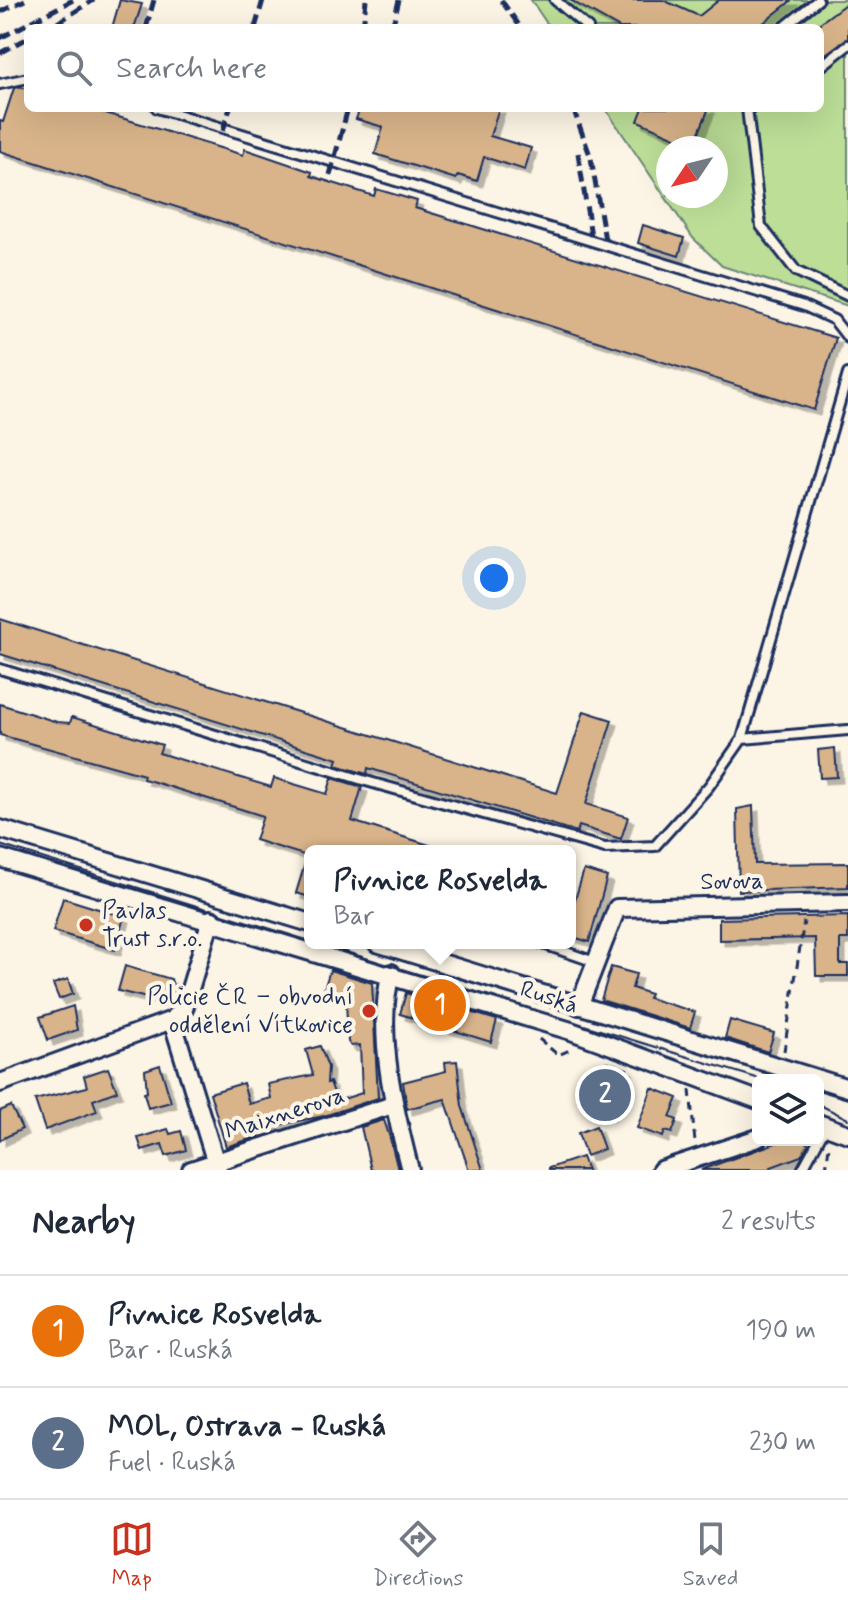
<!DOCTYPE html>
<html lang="en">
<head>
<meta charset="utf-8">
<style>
	:root { --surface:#fff; --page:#f2f2f3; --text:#1f2937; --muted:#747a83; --line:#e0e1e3; --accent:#c8321e }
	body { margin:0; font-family:Mynerve,sans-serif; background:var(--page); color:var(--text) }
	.controls { position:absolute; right:24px; bottom:24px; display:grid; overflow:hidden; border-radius:12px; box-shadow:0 8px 32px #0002 }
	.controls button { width:72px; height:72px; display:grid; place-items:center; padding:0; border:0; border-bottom:2px solid var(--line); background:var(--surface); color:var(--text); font:40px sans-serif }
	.compass { position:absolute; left:656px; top:136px; width:72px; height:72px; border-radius:50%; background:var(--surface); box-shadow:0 8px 32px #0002; rotate:235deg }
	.you { position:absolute; left:494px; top:578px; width:28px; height:28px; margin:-20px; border:6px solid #fff; border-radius:50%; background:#1a73e8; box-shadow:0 0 0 12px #1a73e833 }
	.badge { display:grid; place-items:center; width:52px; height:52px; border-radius:50%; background:var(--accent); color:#fff; font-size:26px; font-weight:700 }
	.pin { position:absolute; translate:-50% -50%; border:4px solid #fff; box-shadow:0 2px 8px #0006 }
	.popup { position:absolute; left:304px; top:845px; width:272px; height:104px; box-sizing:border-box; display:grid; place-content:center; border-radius:12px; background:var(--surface); filter:drop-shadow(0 2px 6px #0005); font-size:26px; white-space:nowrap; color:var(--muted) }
	.popup b { font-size:30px; color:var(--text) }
	.popup::after { content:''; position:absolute; left:50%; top:100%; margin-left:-16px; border:16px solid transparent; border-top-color:var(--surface) }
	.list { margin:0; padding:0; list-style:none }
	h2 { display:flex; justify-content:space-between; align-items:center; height:104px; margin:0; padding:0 32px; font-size:34px }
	h2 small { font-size:26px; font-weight:400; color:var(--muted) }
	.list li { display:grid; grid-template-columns:52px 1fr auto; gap:24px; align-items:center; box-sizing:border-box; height:112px; padding:0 32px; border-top:2px solid var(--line) }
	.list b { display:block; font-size:30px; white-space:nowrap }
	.list p { margin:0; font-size:26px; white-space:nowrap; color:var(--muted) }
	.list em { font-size:26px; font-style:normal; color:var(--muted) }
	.icon { flex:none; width:44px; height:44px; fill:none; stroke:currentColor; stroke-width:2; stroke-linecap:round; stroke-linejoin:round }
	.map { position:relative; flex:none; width:848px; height:1170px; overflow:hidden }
	.search { position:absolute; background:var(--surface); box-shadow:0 8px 32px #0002; left:24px; right:24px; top:24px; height:88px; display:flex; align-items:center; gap:20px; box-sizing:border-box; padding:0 28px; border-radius:12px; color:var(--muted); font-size:30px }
	.sheet { height:328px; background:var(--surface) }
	nav { display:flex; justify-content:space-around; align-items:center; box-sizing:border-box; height:112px; border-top:2px solid var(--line); background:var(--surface); font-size:22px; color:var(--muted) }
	nav a { display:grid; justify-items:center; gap:4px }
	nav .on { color:var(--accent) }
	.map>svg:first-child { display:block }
</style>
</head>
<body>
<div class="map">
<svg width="848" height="1170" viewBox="0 0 848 1170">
	<defs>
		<filter id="shadow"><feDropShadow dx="5.5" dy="5.5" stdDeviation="0" flood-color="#0004"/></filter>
	</defs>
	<rect width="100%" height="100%" fill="#fcf5e5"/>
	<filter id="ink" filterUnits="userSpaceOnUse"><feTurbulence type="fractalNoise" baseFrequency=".0125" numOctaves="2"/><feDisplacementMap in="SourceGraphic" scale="16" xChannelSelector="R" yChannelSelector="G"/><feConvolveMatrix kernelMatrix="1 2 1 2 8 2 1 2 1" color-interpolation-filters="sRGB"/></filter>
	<g filter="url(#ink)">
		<!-- green -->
		<path fill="#bcde97" stroke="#6c867a" stroke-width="2" fill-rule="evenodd" d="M 531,0 L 848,0 L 848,306 L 722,266 L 693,238 L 605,108 L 820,108 L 820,28 L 550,28 ZM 668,148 L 716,148 L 716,196 L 668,196 Z"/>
		<!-- building -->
		<path fill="#d9b48a" stroke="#1b2f5e" stroke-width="2" filter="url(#shadow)" d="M 120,0 L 142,4 L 134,28 L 112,28 Z
			M 570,0 L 663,0 L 699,16 L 719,0 L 792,0 L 757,28 L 620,28 Z
			M 848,2 L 848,38 L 820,58 L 820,23 Z
			M 21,87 L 28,89 L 28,108 L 89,108 L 243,155 L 245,149 L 312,172 L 311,176 L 374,196 L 376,189 L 417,201 L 415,208 L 836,338 L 814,410 L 0,151 L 0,121 L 3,122 L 14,88 Z
			M 360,108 L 499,108 L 490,136 L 531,148 L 525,170 L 484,157 L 477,181 L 458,175 L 456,179 L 375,154 L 383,127 L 356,119 Z
			M 643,108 L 709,108 L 696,140 L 684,135 L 682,140 L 638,121 Z
			M 643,225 L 684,238 L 679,256 L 638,243 Z
			M 0,619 L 557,793 L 584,711 L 612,720 L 586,804 L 628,817 L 621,839 L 579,826 L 577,832 L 368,768 L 367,774 L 336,765 L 338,759 L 0,654 Z
			M 0,704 L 57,722 L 70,723 L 72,717 L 162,745 L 159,753 L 271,787 L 274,778 L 327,794 L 332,778 L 362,787 L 352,821 L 439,848 L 438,851 L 310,851 L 310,857 L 255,840 L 263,816 L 151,781 L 143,779 L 144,775 L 0,735 Z
			M 835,748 L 837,777 L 820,778 L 818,750 Z
			M 753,806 L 755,864 L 848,863 L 848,887 L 739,891 L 737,809 Z
			M 307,857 L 310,858 L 310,897 L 296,893 Z
			M 584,870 L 607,877 L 589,942 L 570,936 L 570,905 L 573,906 Z
			M 63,898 L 124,917 L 115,950 L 53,931 Z
			M 848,916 L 848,939 L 840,939 L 840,964 L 848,964 L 848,976 L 816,976 L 815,938 L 719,940 L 719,919 Z
			M 125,966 L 171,979 L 173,986 L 164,1002 L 118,991 Z
			M 611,967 L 636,974 L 632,988 L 650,994 L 648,998 L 695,1012 L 690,1028 L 601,1000 Z
			M 330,970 L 372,983 L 378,1098 L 324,1116 L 257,1129 L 259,1136 L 226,1147 L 210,1093 L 243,1083 L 249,1104 L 271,1098 L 268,1084 L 313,1075 L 306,1050 L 320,1046 L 328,1067 L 327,1083 L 330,1082 L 337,1101 L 362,1093 L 360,1045 L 351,1046 L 348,1042 L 346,1001 L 324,989 Z
			M 68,979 L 73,994 L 59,999 L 53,984 Z
			M 406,993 L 497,1020 L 491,1042 L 400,1014 Z
			M 73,1006 L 77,1030 L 48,1040 L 40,1017 Z
			M 730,1020 L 774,1033 L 768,1052 L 725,1038 Z
			M 457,1061 L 462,1106 L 483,1170 L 469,1170 L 445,1099 L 407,1109 L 403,1082 L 446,1071 L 445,1062 Z
			M 608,1062 L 627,1069 L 609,1115 L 590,1108 Z
			M 160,1065 L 171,1102 L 148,1108 L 144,1093 L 147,1092 L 145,1070 Z
			M 108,1068 L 117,1091 L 93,1100 L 97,1111 L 45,1130 L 35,1100 L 87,1087 L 84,1076 Z
			M 652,1088 L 678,1098 L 670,1117 L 677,1120 L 672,1133 L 665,1131 L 663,1137 L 637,1128 Z
			M 11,1106 L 22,1129 L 0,1140 L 0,1111 Z
			M 384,1120 L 390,1138 L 398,1170 L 371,1170 L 361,1127 Z
			M 596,1126 L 604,1149 L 586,1156 L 578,1133 Z
			M 168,1129 L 170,1134 L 181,1131 L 186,1150 L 166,1156 L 162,1144 L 142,1150 L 138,1138 Z
			M 784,1140 L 806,1140 L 808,1145 L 801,1156 L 771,1167 L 772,1170 L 701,1170 Z
			M 582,1157 L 587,1170 L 549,1170 L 549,1168 Z"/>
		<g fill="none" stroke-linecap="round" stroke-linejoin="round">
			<defs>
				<path id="lane" d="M 555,0 L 588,28
					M 783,28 L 818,0
					M 820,67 L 848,45
					M 0,84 L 28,78
					M 157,108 L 804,306 L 834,320 L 848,338
					M 747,108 L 761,226 L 796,271 L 848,296
					M 0,669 L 366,781 L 605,848 L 655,846 L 709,786 L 742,739 L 848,730
					M 742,739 L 848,374
					M 540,943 L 595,962
					M 802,1170 L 826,1126"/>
				<path id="street" d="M 0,829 L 310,923
					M 0,858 L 571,1031 L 758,1100
					M 211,919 L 184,1009 L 172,1020 L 218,1170
					M 377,943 L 848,1088
					M 391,973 C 375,1033 395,1111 410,1170
					M 579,1006 L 617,908 L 848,903
					M 0,1083 L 172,1020
					M 818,1123 L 848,1134
					M 191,1170 L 393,1105
					M 661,1170 L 758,1138"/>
			</defs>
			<!-- lane casing -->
			<use href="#lane" stroke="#1b2f5e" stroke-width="14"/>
			<!-- street casing -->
			<use href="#street" stroke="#1b2f5e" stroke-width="22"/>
			<!-- path -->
			<path stroke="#1b2f5e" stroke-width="3" stroke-dasharray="8 6" stroke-linecap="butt" d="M 539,1039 L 558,1055 L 572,1049
				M 784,1051 L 804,921
				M 690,1090 L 695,1142
				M 826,1170 L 829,1146"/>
			<!-- lane -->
			<use href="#lane" stroke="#fcf5e5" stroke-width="8"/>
			<!-- street -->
			<use href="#street" stroke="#fcf5e5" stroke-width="16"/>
			<!-- tram -->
			<path stroke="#1b2f5e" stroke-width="2" d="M 0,845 L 310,941
				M 317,943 L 763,1080
				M 752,1069 L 787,1080
				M 818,1090 L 848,1099
				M 818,1104 L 848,1119"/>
			<!-- rail -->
			<path stroke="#1b2f5e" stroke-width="5" stroke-dasharray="12 6" stroke-linecap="butt" d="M 501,0 L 521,28
				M 0,12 L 25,0
				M 57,23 L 94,0
				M 146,28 L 154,0
				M 255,28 L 263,0
				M 363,28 L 366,0
				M 392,28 L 399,0
				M 0,38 L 73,0
				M 0,53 L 28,38
				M 573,108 L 591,158 L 605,240
				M 223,131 L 230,108
				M 578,153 L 591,236
				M 330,175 L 348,108"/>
		</g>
	</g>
	<!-- markers -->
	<g fill="#c8321e" stroke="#fcf5e5" stroke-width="3">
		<circle cx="86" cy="925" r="8"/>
		<circle cx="369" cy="1011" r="8"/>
	</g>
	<g text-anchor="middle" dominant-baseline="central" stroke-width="8" stroke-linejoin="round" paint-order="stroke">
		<!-- street labels -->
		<g font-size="24" fill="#1b2f5e" stroke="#fcf5e5">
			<text transform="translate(732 882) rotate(-1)">Sovova</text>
			<text transform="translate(549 998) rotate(18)">Ruská</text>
			<text transform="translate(285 1114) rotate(-18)">Maixnerova</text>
		</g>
		<!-- poi labels -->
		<g font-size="24" fill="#1b2f5e" stroke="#fcf5e5" text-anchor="start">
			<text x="102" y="911">Pavlas<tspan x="102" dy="28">Trust s.r.o.</tspan></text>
			<text x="353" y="997" text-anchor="end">Policie ČR – obvodní<tspan x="353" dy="28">oddělení Vítkovice</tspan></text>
		</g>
	</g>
</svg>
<div class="controls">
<button><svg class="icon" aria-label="layers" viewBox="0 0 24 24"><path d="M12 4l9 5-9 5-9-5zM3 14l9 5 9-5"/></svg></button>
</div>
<svg class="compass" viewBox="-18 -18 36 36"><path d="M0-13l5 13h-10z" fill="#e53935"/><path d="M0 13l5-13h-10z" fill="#747a83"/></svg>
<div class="you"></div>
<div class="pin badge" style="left:440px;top:1005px;background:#e8710a">1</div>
<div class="popup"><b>Pivnice Rosvelda</b>Bar</div>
<div class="pin badge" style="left:605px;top:1095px;background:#5c6f8a">2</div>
<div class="search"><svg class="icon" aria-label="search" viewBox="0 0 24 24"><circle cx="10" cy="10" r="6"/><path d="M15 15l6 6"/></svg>Search here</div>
</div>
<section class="sheet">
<h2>Nearby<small>2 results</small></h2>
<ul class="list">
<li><span class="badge" style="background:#e8710a">1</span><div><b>Pivnice Rosvelda</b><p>Bar · Ruská</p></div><em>190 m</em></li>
<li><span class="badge" style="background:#5c6f8a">2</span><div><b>MOL, Ostrava - Ruská</b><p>Fuel · Ruská</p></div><em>230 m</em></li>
</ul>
</section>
<nav>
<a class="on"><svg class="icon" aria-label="map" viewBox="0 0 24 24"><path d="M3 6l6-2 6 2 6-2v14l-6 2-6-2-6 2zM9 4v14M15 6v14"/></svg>Map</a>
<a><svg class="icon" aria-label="directions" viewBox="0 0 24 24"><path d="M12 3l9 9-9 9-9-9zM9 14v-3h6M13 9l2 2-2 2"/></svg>Directions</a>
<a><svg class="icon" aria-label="saved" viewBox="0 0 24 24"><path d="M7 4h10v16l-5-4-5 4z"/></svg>Saved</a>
</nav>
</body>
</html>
